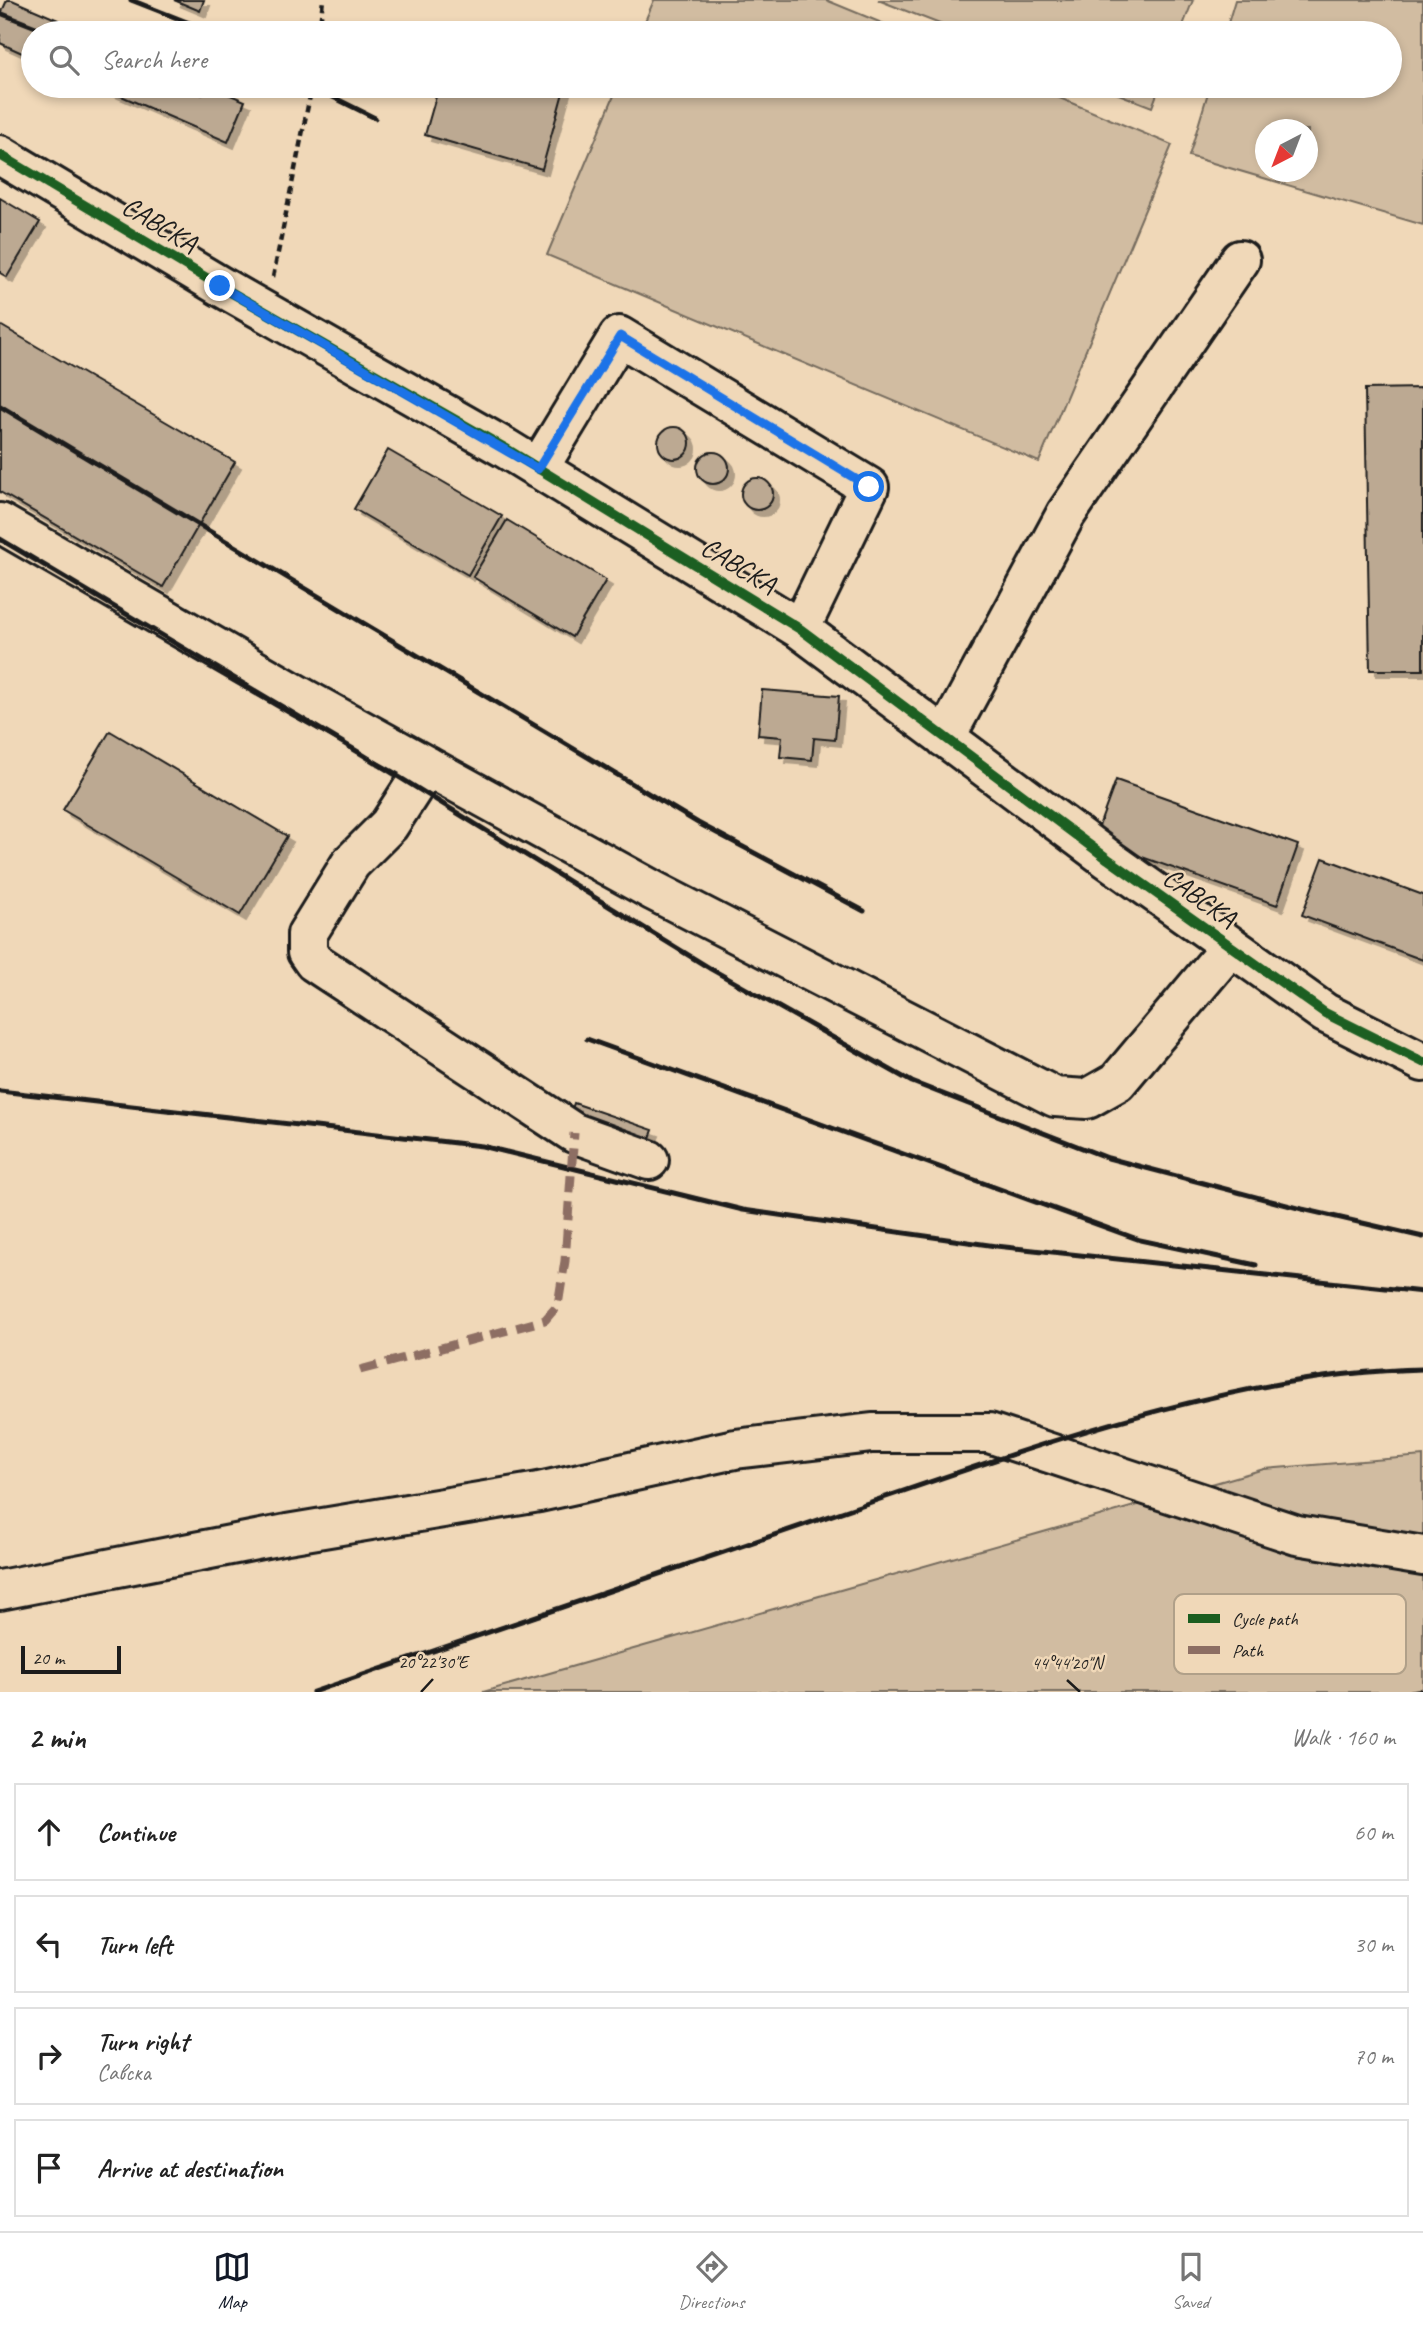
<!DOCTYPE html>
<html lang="en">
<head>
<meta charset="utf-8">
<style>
	:root { --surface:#fff; --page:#f2f2f2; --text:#222; --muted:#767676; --line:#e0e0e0; --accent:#111827 }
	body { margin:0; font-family:Caveat,sans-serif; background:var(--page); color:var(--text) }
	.compass { position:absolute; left:1255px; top:119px; width:63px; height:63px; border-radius:50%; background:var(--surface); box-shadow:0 4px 10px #0003; rotate:222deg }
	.scale { position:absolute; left:21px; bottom:18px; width:100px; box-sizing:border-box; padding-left:7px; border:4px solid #1c1c1c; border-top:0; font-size:19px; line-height:24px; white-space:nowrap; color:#1c1c1c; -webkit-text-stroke:5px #f0d8b8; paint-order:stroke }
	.stop { position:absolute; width:21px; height:21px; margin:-16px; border:5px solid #1a73e8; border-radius:50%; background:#fff }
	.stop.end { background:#1a73e8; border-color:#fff; box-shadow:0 2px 7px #0008 }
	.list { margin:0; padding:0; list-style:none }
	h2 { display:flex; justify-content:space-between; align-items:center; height:91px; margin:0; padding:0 28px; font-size:30px }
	h2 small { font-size:23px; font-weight:400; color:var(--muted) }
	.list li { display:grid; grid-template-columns:46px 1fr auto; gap:21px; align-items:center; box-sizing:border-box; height:98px; margin:0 14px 14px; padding:0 14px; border:2px solid var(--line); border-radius:0px }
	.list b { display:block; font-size:26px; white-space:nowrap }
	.list p { margin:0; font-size:23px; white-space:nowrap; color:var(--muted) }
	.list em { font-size:23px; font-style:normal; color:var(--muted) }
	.icon { flex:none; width:38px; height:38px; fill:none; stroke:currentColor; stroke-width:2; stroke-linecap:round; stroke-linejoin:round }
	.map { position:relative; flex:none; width:1423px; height:1692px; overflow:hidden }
	.search { position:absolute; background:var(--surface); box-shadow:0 4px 10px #0003; left:21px; right:21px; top:21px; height:77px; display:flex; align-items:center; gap:18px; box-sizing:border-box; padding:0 24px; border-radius:38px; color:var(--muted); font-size:26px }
	.sheet { height:539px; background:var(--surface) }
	nav { display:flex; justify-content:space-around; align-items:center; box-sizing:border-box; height:98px; border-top:2px solid var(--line); background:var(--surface); font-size:19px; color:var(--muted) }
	nav a { display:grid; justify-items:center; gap:4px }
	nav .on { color:var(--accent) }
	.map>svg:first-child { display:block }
</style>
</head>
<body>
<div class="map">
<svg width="1423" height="1692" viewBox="0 0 1423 1692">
	<defs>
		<filter id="shadow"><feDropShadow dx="6" dy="6" stdDeviation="0" flood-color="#0004"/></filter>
	</defs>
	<rect width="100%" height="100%" fill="#f0d8b8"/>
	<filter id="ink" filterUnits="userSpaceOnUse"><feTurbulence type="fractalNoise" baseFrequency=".0143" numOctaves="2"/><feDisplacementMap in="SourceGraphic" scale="14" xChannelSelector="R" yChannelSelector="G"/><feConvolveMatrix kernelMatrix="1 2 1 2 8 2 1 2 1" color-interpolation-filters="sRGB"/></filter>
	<g filter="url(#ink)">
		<!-- green -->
		<path fill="#d1bca1" stroke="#766c5e" stroke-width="2" fill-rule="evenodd" d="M 654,0 L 826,0 L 906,33 L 640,33 Z
			M 878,0 L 1193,0 L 1180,33 L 963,33 Z
			M 1235,0 L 1423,0 L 1423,225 L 1189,156 L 1210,86 L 1390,86 L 1390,33 L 1225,33 ZM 1266,130 L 1308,130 L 1308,172 L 1266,172 Z
			M 618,86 L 1031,86 L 1172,145 L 1039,462 L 547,255 Z
			M 1098,86 L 1160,86 L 1152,107 Z
			M 1423,1456 L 1423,1692 L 483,1692 L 1264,1469 Z"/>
		<!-- building -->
		<path fill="#bca992" stroke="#1c1c1c" stroke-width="2" filter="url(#shadow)" d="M 7,0 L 12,0 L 88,33 L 33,33 L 33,58 L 0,43 L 0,16 Z
			M 174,0 L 204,0 L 200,11 Z
			M 98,86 L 209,86 L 245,101 L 228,142 Z
			M 439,86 L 553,86 L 564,89 L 542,169 L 425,135 Z
			M 0,198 L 40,222 L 7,277 L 0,273 Z
			M 0,325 L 235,462 L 163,587 L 0,492 Z
			M 1423,388 L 1423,670 L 1370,670 L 1365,389 Z
			M658 443a16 16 0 1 1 32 0a16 16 0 1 1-32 0Z
			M 388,450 L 502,516 L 468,575 L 354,509 Z
			M697 468a16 16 0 1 1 32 0a16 16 0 1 1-32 0Z
			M741 494a16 16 0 1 1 32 0a16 16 0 1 1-32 0Z
			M 507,520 L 606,580 L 572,637 L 473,577 Z
			M 762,690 L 839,696 L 835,740 L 814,738 L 812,760 L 780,757 L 782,737 L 758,735 Z
			M 110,731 L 287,836 L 240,915 L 63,810 Z
			M 1116,780 L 1298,845 L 1277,905 L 1094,840 Z
			M 1323,858 L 1423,895 L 1423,960 L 1302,915 Z
			M 574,1103 L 653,1130 L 645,1151 L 567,1124 Z"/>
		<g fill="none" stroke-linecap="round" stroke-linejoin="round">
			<defs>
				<path id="minor" d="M 0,155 L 220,286 L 505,448 L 800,629 L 1108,859 L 1325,1013 L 1423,1062
					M 538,469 L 619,336 L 869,487 L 800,629
					M 0,523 L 303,698 L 654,891 L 1055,1097 L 1087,1099 L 1117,1082 L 1231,946
					M 945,738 L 1066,514 L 1240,260
					M 427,766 L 389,825 L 351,863 L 307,934 L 307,952 L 314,962 L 574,1133 L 649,1160
					M 0,1590 L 287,1534 L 539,1492 L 735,1449 L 872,1433 L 989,1433 L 1297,1535 L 1423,1556"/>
			</defs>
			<!-- minor casing -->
			<use href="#minor" stroke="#1c1c1c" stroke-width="44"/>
			<!-- path -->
			<path stroke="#1c1c1c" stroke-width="4.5" stroke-dasharray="7 5" stroke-linecap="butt" d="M 319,33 L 323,0
				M 273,277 L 312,86"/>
			<!-- minor -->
			<use href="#minor" stroke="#f0d8b8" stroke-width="38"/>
			<!-- rail -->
			<path stroke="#1c1c1c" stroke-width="5" d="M 131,0 L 215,33
				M 0,13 L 51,33
				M 184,86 L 202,93
				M 311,86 L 375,118
				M 0,406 L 698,823 L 864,911
				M 0,539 L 360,753 L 711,969 L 912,1082 L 1108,1158 L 1302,1209 L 1423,1237
				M 587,1039 L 1140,1240 L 1256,1265
				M 0,1091 L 482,1146 L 743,1210 L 996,1246 L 1423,1292
				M 313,1692 C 497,1629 681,1566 865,1504 C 1042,1444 1235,1373 1423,1369
				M 1411,1692 L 1423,1690"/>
			<!-- quiet -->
			<path stroke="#8d6e63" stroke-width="9" stroke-dasharray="18 9" stroke-linecap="butt" d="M 360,1370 L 545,1320 L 558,1305 L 565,1261 L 574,1133"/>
			<defs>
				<path id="cycleway" d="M 0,155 L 220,286 L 505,448 L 800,629 L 1108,859 L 1325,1013 L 1423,1062"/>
			</defs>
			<!-- cycleway casing -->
			<use href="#cycleway" stroke="#f0d8b8" stroke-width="15"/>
			<!-- cycleway -->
			<use href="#cycleway" stroke="#1b5e20" stroke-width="10"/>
		</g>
	</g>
	<g fill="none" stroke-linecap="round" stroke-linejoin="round" filter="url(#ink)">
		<!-- route -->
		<path stroke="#1a73e8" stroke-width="9" d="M 220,286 L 538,469 L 620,336 L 869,487"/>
	</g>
	<!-- ticks -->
	<path fill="none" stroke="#1c1c1c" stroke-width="2.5" d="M 1067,1680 L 1080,1692M 421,1692 L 433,1679"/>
	<g text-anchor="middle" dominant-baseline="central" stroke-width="5" stroke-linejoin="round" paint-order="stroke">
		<!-- street labels -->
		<g font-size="28" fill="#1c1c1c" stroke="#f0d8b8">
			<text transform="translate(160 224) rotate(31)">САВСКА</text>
			<text transform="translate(739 565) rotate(31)">САВСКА</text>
			<text transform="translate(1200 897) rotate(35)">САВСКА</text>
		</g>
	</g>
	<!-- legend -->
	<rect x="1174" y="1594" width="232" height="80" rx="10" fill="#f0d8b8" stroke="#b0a089" stroke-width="2"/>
	<rect x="1188" y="1614" width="32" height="9" fill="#1b5e20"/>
	<rect x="1188" y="1646" width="32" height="8" fill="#8d6e63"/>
	<g font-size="19" fill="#1c1c1c">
		<text x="1232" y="1625">Cycle path</text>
		<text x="1232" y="1657">Path</text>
	</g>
	<g font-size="18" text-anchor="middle" fill="#1c1c1c" stroke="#f0d8b8" stroke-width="5" stroke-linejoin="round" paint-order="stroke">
		<text x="433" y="1668">20°22'30"E</text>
		<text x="1067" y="1669">44°44'20"N</text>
	</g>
</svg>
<svg class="compass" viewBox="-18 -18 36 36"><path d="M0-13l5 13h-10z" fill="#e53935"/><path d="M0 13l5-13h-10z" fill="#767676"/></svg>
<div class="scale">20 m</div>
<div class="stop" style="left:869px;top:487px"></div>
<div class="stop end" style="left:220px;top:286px"></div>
<div class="search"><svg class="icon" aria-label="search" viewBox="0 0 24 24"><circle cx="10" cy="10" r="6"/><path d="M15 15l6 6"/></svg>Search here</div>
</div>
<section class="sheet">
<h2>2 min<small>Walk · 160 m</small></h2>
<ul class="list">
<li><svg class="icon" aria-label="ahead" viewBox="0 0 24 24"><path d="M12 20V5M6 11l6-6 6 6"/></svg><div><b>Continue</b></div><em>60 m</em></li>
<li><svg class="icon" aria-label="left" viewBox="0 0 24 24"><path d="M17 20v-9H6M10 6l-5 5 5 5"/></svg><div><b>Turn left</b></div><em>30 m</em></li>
<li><svg class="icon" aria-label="right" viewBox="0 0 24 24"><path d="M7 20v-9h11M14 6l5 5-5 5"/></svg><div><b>Turn right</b><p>Савска</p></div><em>70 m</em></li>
<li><svg class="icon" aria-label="arrive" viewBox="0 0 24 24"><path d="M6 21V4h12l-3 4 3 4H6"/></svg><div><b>Arrive at destination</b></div></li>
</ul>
</section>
<nav>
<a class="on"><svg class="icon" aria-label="map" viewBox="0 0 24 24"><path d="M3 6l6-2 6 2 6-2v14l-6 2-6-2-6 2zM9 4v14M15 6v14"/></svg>Map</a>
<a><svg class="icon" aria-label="directions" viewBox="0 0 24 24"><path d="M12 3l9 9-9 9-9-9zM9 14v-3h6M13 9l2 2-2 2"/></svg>Directions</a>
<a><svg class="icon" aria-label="saved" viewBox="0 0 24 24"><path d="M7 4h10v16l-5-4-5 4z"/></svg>Saved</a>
</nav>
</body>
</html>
